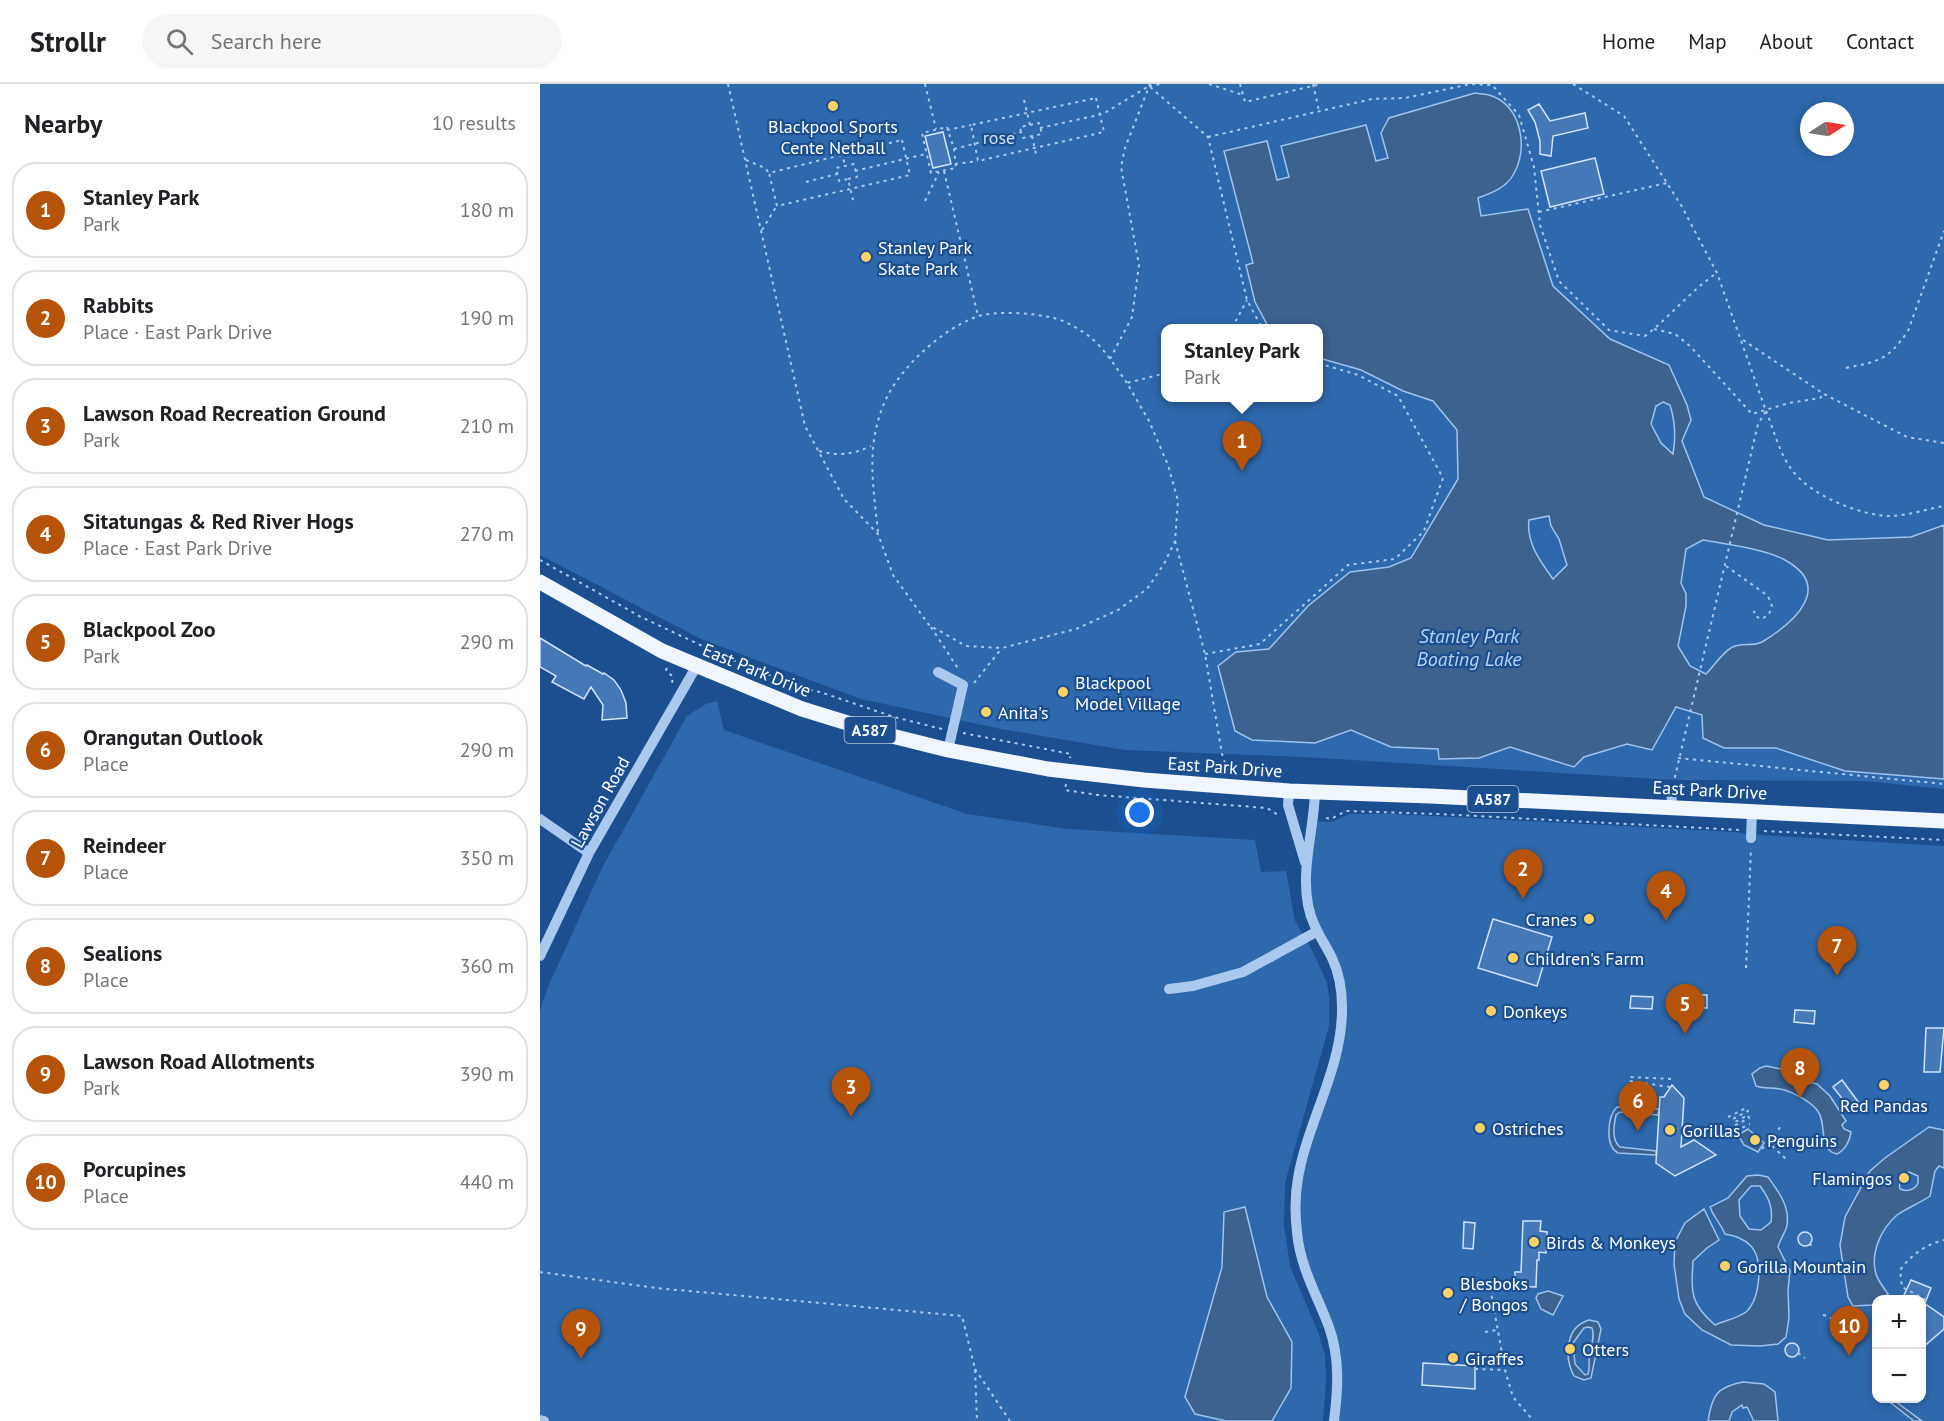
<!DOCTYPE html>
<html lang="en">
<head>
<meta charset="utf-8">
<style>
	:root { --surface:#fff; --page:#f6f6f6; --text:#202124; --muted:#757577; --line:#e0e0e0; --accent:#b45309 }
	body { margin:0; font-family:"PT Sans",sans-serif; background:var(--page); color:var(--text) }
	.controls { position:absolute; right:18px; bottom:18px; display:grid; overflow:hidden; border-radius:12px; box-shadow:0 3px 9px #0003 }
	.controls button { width:54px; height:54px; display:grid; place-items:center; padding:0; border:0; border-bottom:2px solid var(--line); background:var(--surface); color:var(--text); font:30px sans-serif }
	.compass { position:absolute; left:1260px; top:18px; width:54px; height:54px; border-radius:50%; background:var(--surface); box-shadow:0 3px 9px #0003; rotate:78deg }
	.you { position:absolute; left:600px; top:729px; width:21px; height:21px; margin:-15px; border:4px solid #fff; border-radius:50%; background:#1a73e8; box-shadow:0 0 0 9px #1a73e833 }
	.badge { display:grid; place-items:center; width:39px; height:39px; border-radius:50%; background:var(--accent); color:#fff; font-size:20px; font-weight:700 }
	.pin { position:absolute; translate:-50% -50px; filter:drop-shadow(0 2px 3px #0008) }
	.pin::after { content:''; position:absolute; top:32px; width:21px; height:18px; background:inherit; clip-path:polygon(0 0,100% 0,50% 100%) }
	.popup { position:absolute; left:621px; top:240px; width:162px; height:78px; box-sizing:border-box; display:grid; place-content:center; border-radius:12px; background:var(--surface); filter:drop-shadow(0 2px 4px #0005); font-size:20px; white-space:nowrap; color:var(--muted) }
	.popup b { font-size:22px; color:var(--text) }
	.popup::after { content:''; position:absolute; left:50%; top:100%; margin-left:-12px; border:12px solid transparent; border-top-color:var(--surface) }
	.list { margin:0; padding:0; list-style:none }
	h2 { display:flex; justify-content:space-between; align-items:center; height:78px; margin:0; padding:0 24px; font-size:26px }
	h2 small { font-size:20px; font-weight:400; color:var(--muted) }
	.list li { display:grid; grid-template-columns:39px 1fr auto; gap:18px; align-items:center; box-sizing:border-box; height:96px; margin:0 12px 12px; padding:0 12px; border:2px solid var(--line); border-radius:24px }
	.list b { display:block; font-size:22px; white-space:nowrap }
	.list p { margin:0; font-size:20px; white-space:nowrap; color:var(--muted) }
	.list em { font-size:20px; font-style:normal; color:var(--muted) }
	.icon { flex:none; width:33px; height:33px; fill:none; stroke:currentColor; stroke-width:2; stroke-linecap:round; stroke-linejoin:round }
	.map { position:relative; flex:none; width:1404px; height:1337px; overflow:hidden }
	header { display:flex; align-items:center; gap:36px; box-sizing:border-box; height:84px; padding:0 30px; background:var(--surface); border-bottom:2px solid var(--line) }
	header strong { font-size:28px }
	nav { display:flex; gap:33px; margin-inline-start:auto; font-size:21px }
	.search { width:420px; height:54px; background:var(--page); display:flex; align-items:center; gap:15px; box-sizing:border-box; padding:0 21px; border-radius:33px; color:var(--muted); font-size:22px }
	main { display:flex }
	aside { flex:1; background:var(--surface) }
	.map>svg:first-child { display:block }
</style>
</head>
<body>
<header>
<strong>Strollr</strong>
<div class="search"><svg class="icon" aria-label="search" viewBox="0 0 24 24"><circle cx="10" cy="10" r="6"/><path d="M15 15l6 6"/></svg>Search here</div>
<nav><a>Home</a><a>Map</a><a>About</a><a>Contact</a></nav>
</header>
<main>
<aside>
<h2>Nearby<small>10 results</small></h2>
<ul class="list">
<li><span class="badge">1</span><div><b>Stanley Park</b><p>Park</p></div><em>180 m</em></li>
<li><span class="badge">2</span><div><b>Rabbits</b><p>Place · East Park Drive</p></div><em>190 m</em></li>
<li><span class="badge">3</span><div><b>Lawson Road Recreation Ground</b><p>Park</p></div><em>210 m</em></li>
<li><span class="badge">4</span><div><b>Sitatungas &amp; Red River Hogs</b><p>Place · East Park Drive</p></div><em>270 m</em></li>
<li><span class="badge">5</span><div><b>Blackpool Zoo</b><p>Park</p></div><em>290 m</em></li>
<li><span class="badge">6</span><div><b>Orangutan Outlook</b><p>Place</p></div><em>290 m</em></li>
<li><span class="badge">7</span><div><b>Reindeer</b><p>Place</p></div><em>350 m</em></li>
<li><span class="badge">8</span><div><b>Sealions</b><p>Place</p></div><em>360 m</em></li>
<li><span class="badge">9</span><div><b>Lawson Road Allotments</b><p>Park</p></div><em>390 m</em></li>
<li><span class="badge">10</span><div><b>Porcupines</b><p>Place</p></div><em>440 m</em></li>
</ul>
</aside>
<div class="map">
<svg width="1404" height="1337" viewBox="0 0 1404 1337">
	<rect width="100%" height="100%" fill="#1b4f8f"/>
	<!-- green -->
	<path fill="#2e69ad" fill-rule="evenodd" d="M 0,0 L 1404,0 L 1404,705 L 1325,697 L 1134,696 L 764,673 L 585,666 L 461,645 L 321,615 L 161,555 L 0,471 ZM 1269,27 L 1305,27 L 1305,63 L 1269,63 ZM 626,244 L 778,244 L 778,314 L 626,314 Z
		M 177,617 L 184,646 L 427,730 L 528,745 L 715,756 L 721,788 L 746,787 L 755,837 L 772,866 L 787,899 L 789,914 L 789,942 L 745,1099 L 744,1141 L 750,1182 L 779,1250 L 785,1271 L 786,1297 L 783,1337 L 0,1337 L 0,927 L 7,905 L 62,784 L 147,632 L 166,620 Z
		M 809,730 L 855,730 L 1195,748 L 1207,750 L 1404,762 L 1404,1337 L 794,1337 L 795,1266 L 762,1176 L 758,1094 L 793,984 L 800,899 L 768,821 L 772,737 L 792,738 ZM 1336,1216 L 1382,1216 L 1382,1314 L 1336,1314 Z"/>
	<!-- water -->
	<path fill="#3c6290" stroke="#9cc4f0" stroke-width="1.5" fill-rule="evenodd" d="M 935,9 C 939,10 945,10 949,11 C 982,20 989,66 973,91 C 966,104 951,109 938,114 L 941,132 L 988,125 L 1013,202 L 1070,255 L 1129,281 L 1147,321 L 1151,336 L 1142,357 L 1164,413 L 1224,441 L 1288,456 L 1371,453 L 1404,441 L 1404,695 L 1305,687 L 1236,664 L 1184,664 L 1163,654 L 1162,631 L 1136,623 L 1112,666 L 1087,660 L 1044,673 L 1034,683 L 970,663 L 939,674 L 899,675 L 898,665 L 851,663 L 811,646 L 775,659 L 712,656 L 695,647 L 678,582 L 696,568 L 729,565 L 768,522 L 810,488 L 849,483 L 871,474 L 918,395 L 917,346 L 893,317 L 863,307 L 821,286 L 779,274 L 778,244 L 729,244 L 715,218 L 706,181 L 713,179 L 684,67 L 727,57 L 737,96 L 749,93 L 741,62 L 826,41 L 836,77 L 848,74 L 841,49 L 849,34 ZM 1123,318 L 1130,321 C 1135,337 1136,353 1133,370 L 1121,359 L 1111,340 L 1116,322 ZM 1009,432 L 1011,442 L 1019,455 L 1027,481 L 1013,495 C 1000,477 986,458 989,436 ZM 1163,456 C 1186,460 1223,465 1243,475 C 1295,502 1255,538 1222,558 C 1213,563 1200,558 1191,564 C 1182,569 1174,582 1166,590 L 1150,582 L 1138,562 L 1146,522 L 1146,510 L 1141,499 L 1146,465 Z
		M 1226,982 L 1241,985 L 1253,995 L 1277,1000 L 1290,1012 L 1306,1037 L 1302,1041 L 1304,1045 L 1311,1048 C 1309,1058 1306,1065 1297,1070 C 1277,1066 1288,1039 1277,1026 C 1270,1017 1251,1007 1240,1005 C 1232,1003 1224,1005 1216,1002 L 1212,990 L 1220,984 Z
		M 1077,1023 L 1119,1025 L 1118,1031 L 1080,1028 L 1076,1031 C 1074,1041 1071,1056 1080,1063 L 1116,1067 L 1116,1071 L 1078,1069 C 1065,1062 1067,1033 1077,1023 Z
		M 1389,1043 L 1404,1046 L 1404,1084 L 1399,1082 L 1395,1087 L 1390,1112 C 1380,1119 1367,1124 1357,1131 C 1341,1145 1330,1169 1336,1190 C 1338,1197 1344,1204 1348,1210 L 1340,1215 L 1336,1216 L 1336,1218 L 1332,1221 L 1313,1222 L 1308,1213 L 1300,1161 L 1305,1133 L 1330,1087 L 1345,1074 ZM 1369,1088 L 1378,1092 L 1378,1099 C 1375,1106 1367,1108 1360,1105 C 1358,1098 1363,1091 1369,1088 Z
		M 1208,1045 L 1224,1059 L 1218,1068 L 1204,1061 L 1198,1051 Z
		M 1218,1091 L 1228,1093 C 1238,1107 1250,1122 1247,1141 C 1246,1148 1240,1155 1238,1163 L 1250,1187 L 1248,1206 L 1249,1234 L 1246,1253 L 1238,1260 L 1220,1262 L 1191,1261 L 1162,1246 L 1145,1230 L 1139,1215 L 1134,1180 L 1135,1158 L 1145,1139 L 1164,1125 L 1179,1156 L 1167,1164 L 1153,1177 C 1151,1208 1150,1220 1175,1241 C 1184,1237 1198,1234 1206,1228 C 1220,1215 1224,1176 1211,1162 C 1203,1154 1195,1152 1185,1150 C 1180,1138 1174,1134 1170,1123 L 1188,1114 L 1207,1092 ZM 1211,1102 L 1220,1102 C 1229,1114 1233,1123 1231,1138 L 1221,1146 L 1209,1145 L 1200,1132 L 1199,1116 Z
		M 705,1123 L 727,1213 L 752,1258 L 751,1304 L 732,1337 L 686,1337 L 655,1330 L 645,1313 L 682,1183 L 684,1128 Z
		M 1008,1207 L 1023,1212 L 1013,1231 L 1001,1225 L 996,1214 L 998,1210 Z
		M 1049,1236 L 1058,1238 L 1061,1245 L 1051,1294 L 1044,1296 L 1034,1292 C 1024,1273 1025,1243 1049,1236 ZM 1048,1243 L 1052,1244 C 1056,1255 1049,1264 1049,1275 C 1049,1281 1050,1284 1048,1290 L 1045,1291 L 1035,1280 L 1033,1259 L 1044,1244 Z
		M 1203,1298 L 1224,1300 L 1235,1308 L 1238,1337 L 1214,1337 L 1207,1323 L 1203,1324 L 1202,1321 L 1192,1328 L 1189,1337 L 1168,1337 C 1172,1312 1176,1303 1203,1298 Z
		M 1346,1315 L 1352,1315 L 1382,1337 L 1374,1337 Z"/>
	<!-- building -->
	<path fill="#4478b7" stroke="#cfe3fa" stroke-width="1.5" d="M 999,20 L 1010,37 L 1045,29 L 1048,44 L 1013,52 L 1011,72 L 1000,70 L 1000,57 L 995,38 L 988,26 Z
		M 403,48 L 411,80 L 393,84 L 385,52 Z
		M 1055,74 L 1064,110 L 1010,123 L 1001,87 Z
		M 0,554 L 46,582 L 47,581 L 63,590 L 64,589 L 74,596 L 81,606 L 86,619 L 87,634 L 62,636 L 63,621 L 51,603 L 44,615 L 12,598 L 16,592 L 0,583 Z
		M 953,835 L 1012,853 L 997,902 L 938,884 Z
		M 1130,910 L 1167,911 L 1167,924 L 1130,923 Z
		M 1091,912 L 1113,913 L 1112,925 L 1090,924 Z
		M 1255,926 L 1275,927 L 1274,940 L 1254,938 Z
		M 1386,944 L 1404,944 L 1400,988 L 1384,988 Z
		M 1302,996 L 1319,1019 L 1311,1026 L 1293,1003 Z
		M 1132,1001 L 1144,1014 L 1141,1063 L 1154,1056 L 1176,1071 L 1135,1092 L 1116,1079 L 1120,1013 L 1124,1013 Z
		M 983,1137 L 1001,1137 L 1000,1147 L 1007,1148 L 1006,1169 L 999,1168 L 999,1176 L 997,1176 L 996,1203 L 975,1202 L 975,1188 L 981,1188 Z
		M 924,1138 L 935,1139 L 933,1165 L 923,1164 Z
		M1258 1155a7 7 0 1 1 14 0a7 7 0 1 1-14 0Z
		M 1371,1196 L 1391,1204 L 1385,1219 L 1384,1219 L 1404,1233 L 1404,1245 L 1382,1264 L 1382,1215 L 1375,1215 L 1364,1211 Z
		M1245 1266a7 7 0 1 1 14 0a7 7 0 1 1-14 0Z
		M 883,1279 L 935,1282 L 935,1305 L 882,1301 Z"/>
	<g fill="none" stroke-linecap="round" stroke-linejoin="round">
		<!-- path -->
		<path stroke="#a9c9ee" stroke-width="2" stroke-dasharray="3 4.5" stroke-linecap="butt" d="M 188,0 L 265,342 L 304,415 L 338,450 L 353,491 L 389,541 L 426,562 L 462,564 L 536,545 L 578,526 L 607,505 L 624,480 L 635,457 L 638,417 L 628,381 L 609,337 L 587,299 L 626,289
			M 385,0 L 396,45
			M 669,0 L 703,11
			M 700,0 L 705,18 L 781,0
			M 773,0 L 779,27
			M 1033,0 L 1084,32 L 1141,121 L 1177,189 L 1226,327 L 1218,340 L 1134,697
			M 609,2 L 621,0
			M 556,14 L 564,48 L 438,77 L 431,41 Z
			M 484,16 L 490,41
			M 407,43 L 414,65 L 416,84 L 391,89 L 382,49 Z
			M 500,44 L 563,30 L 609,2 L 668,53 L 707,216 L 722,244
			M 407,46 L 431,41
			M 492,52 L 496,70
			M 668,53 L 832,15 L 865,14 L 931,0 L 952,1 L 979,31 L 994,83 L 1000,141 L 1019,197 L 1069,246 L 1105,252 C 1131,232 1150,207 1177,189
			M 362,56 L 370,91 L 237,122 L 229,89 Z
			M 300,61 L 305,82
			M 414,65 L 481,48 L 483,54 L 502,50 L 499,39 L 480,43 L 481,48
			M 206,76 L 225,84 L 229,89
			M 415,80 L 438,77
			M 315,87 L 386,70
			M 404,87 L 438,232
			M 308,95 L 317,93 L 314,80 L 296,84 L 299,97 L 308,95 L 313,116
			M 266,98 L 297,90
			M 385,117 L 399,88
			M 999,128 L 1127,99
			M 222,146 L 236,123
			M 692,244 L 707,216
			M 1114,245 L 1135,250 L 1150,262 L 1212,330 L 1249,319 L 1280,314 L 1283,311
			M 1203,256 L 1284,310 L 1367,353 L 1404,359
			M 570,275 L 592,233 L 599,181 L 581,83 L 585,64 L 610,0
			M 1306,284 C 1340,277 1348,276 1368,247 L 1404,147
			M 1226,327 C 1234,346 1239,369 1252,386 C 1270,411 1319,431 1349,432 C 1367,432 1387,425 1404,422
			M 279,367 C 299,372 312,371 331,362
			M 338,448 C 333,400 325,359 347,313 C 363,281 403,245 436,233 C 456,226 493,229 513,234 C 524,236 537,244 546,250 C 563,262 575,282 587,299
			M 635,457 L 665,570 L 682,670 L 688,688
			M 0,476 L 101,533 L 190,575 L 262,604 L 280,608 L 354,633 L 402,645
			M 1186,482 L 1228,512 L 1232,522 L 1229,530 L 1222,535 L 1215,532 L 1214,527
			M 391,543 L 419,586
			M 665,570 L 720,560 L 808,481 L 855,475 L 884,447 L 903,394 L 858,312 L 818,291 L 778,279
			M 127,584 L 126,586 L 133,593 L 132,599
			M 434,599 L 462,564
			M 423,649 L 531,670 L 530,674
			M 1138,674 L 1404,700
			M 526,700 L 525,706 L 558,711 L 727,724 L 738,731
			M 786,734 L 791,735 L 806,727 L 899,730 L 1200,746
			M 1224,747 L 1404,756
			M 1206,884 L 1211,764
			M 1130,1003 L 1090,997 L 1090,993 L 1132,995
			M 1188,1033 L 1206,1024 L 1208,1027 L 1193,1035 L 1195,1038 L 1208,1031 L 1209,1034 L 1194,1042 L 1197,1046 L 1210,1040
			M 1234,1052 L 1241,1042
			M 1255,1064 L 1258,1054
			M 1222,1065 L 1228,1058 L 1248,1077
			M 1269,1160 L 1275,1163
			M 0,1188 L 116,1204 L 422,1232 L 435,1285 L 437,1337
			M 949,1197 L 965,1286 L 973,1313 L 992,1335
			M 1386,1216 L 1362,1203 L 1360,1186 C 1372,1170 1385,1161 1404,1156
			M 1283,1231 C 1289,1232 1291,1235 1296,1238 C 1308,1245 1323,1248 1336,1248
			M 945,1248 L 957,1246
			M 1258,1269 L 1265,1274
			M 435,1285 L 470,1337
			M 935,1285 L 965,1286"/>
		<!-- minor -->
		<path stroke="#a9c9ee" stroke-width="10" d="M 398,588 L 423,601 L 408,666
			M 749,707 L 748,721 L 765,778
			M 775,708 C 774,746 761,783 768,821 C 772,842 783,856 792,874 C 799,889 802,907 802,923 C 803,983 768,1036 758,1094 C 755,1111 755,1131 757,1148 C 760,1183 777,1211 789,1243 C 800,1274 798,1305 794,1337
			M 1131,724 L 1132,710
			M 0,735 L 49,769
			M 1211,754 L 1212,728
			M 0,872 L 49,769 L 156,583
			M 629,905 L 653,902 L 703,888 L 776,848
			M 0,1336 L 4,1337"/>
		<!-- major -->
		<path stroke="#f0f6ff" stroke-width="15" d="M 0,498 L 122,567 L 262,625 L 340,649 L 408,666 L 508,685 L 604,696 L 749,707 L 890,712 L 1404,737"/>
	</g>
	<!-- markers -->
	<g fill="#ffd166" stroke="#1b4f8f" stroke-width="2">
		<circle cx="293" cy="22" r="6"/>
		<circle cx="326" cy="173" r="6"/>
		<circle cx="523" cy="608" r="6"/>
		<circle cx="446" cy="628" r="6"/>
		<circle cx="1049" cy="835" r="6"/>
		<circle cx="973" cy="874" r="6"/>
		<circle cx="951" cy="927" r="6"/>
		<circle cx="1344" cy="1001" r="6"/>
		<circle cx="940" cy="1044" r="6"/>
		<circle cx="1130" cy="1046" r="6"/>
		<circle cx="1215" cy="1056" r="6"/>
		<circle cx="1364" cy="1094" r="6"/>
		<circle cx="994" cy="1158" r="6"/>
		<circle cx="1185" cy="1182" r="6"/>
		<circle cx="908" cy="1209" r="6"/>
		<circle cx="1030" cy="1265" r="6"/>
		<circle cx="913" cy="1274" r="6"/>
	</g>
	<g text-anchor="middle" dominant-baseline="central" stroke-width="4.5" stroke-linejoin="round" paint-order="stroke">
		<!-- shield labels -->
		<g fill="#1b4f8f" stroke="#bbcadd" stroke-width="1.5">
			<rect x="304.5" y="633" width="51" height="26" rx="4.5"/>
			<rect x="927.5" y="702" width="51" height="26" rx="4.5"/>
		</g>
		<g font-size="16" font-weight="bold" fill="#fff">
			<text x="330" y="646">A587</text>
			<text x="953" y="715">A587</text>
		</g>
		<!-- poi labels -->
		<g font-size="18" fill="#fff" stroke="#1b4f8f" text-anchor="start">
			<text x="293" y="42" text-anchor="middle">Blackpool Sports<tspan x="293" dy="21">Cente Netball</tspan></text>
			<text x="338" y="163">Stanley Park<tspan x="338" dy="21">Skate Park</tspan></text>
			<text x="535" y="598">Blackpool<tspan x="535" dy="21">Model Village</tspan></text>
			<text x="458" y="628">Anita's</text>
			<text x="1037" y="835" text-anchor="end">Cranes</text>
			<text x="985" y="874">Children's Farm</text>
			<text x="963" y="927">Donkeys</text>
			<text x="1344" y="1021" text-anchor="middle">Red Pandas</text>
			<text x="952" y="1044">Ostriches</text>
			<text x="1142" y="1046">Gorillas</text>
			<text x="1227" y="1056">Penguins</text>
			<text x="1352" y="1094" text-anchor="end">Flamingos</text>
			<text x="1006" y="1158">Birds &amp; Monkeys</text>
			<text x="1197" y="1182">Gorilla Mountain</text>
			<text x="920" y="1199">Blesboks<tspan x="920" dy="21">/ Bongos</tspan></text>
			<text x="1042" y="1265">Otters</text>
			<text x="925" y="1274">Giraffes</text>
		</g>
		<!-- park labels -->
		<g font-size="18" fill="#cfe3fa" stroke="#1b4f8f">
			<text x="459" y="53">rose</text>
		</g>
		<!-- street labels -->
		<g font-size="18" fill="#fff" stroke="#1b4f8f">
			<text transform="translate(217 586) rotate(22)">East Park Drive</text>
			<text transform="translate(685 683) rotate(4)">East Park Drive</text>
			<text transform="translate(1170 706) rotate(3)">East Park Drive</text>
			<text transform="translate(60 718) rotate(-61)">Lawson Road</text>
		</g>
		<!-- water labels -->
		<g font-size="20" font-style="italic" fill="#b5d3f5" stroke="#1b4f8f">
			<text x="929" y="552">Stanley Park<tspan x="929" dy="23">Boating Lake</tspan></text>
		</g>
	</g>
</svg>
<div class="controls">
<button>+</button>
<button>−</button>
</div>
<svg class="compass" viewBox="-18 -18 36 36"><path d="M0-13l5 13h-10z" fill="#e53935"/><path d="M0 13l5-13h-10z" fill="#757577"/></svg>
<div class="you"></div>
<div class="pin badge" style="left:702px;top:387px">1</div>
<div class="popup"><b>Stanley Park</b>Park</div>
<div class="pin badge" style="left:983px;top:815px">2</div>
<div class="pin badge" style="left:311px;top:1033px">3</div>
<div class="pin badge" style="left:1126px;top:837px">4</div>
<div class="pin badge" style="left:1145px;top:950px">5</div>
<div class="pin badge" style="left:1098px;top:1047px">6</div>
<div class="pin badge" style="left:1297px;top:892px">7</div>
<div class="pin badge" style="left:1260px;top:1014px">8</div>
<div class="pin badge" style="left:41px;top:1275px">9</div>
<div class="pin badge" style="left:1309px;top:1272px">10</div>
</div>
</main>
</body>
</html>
